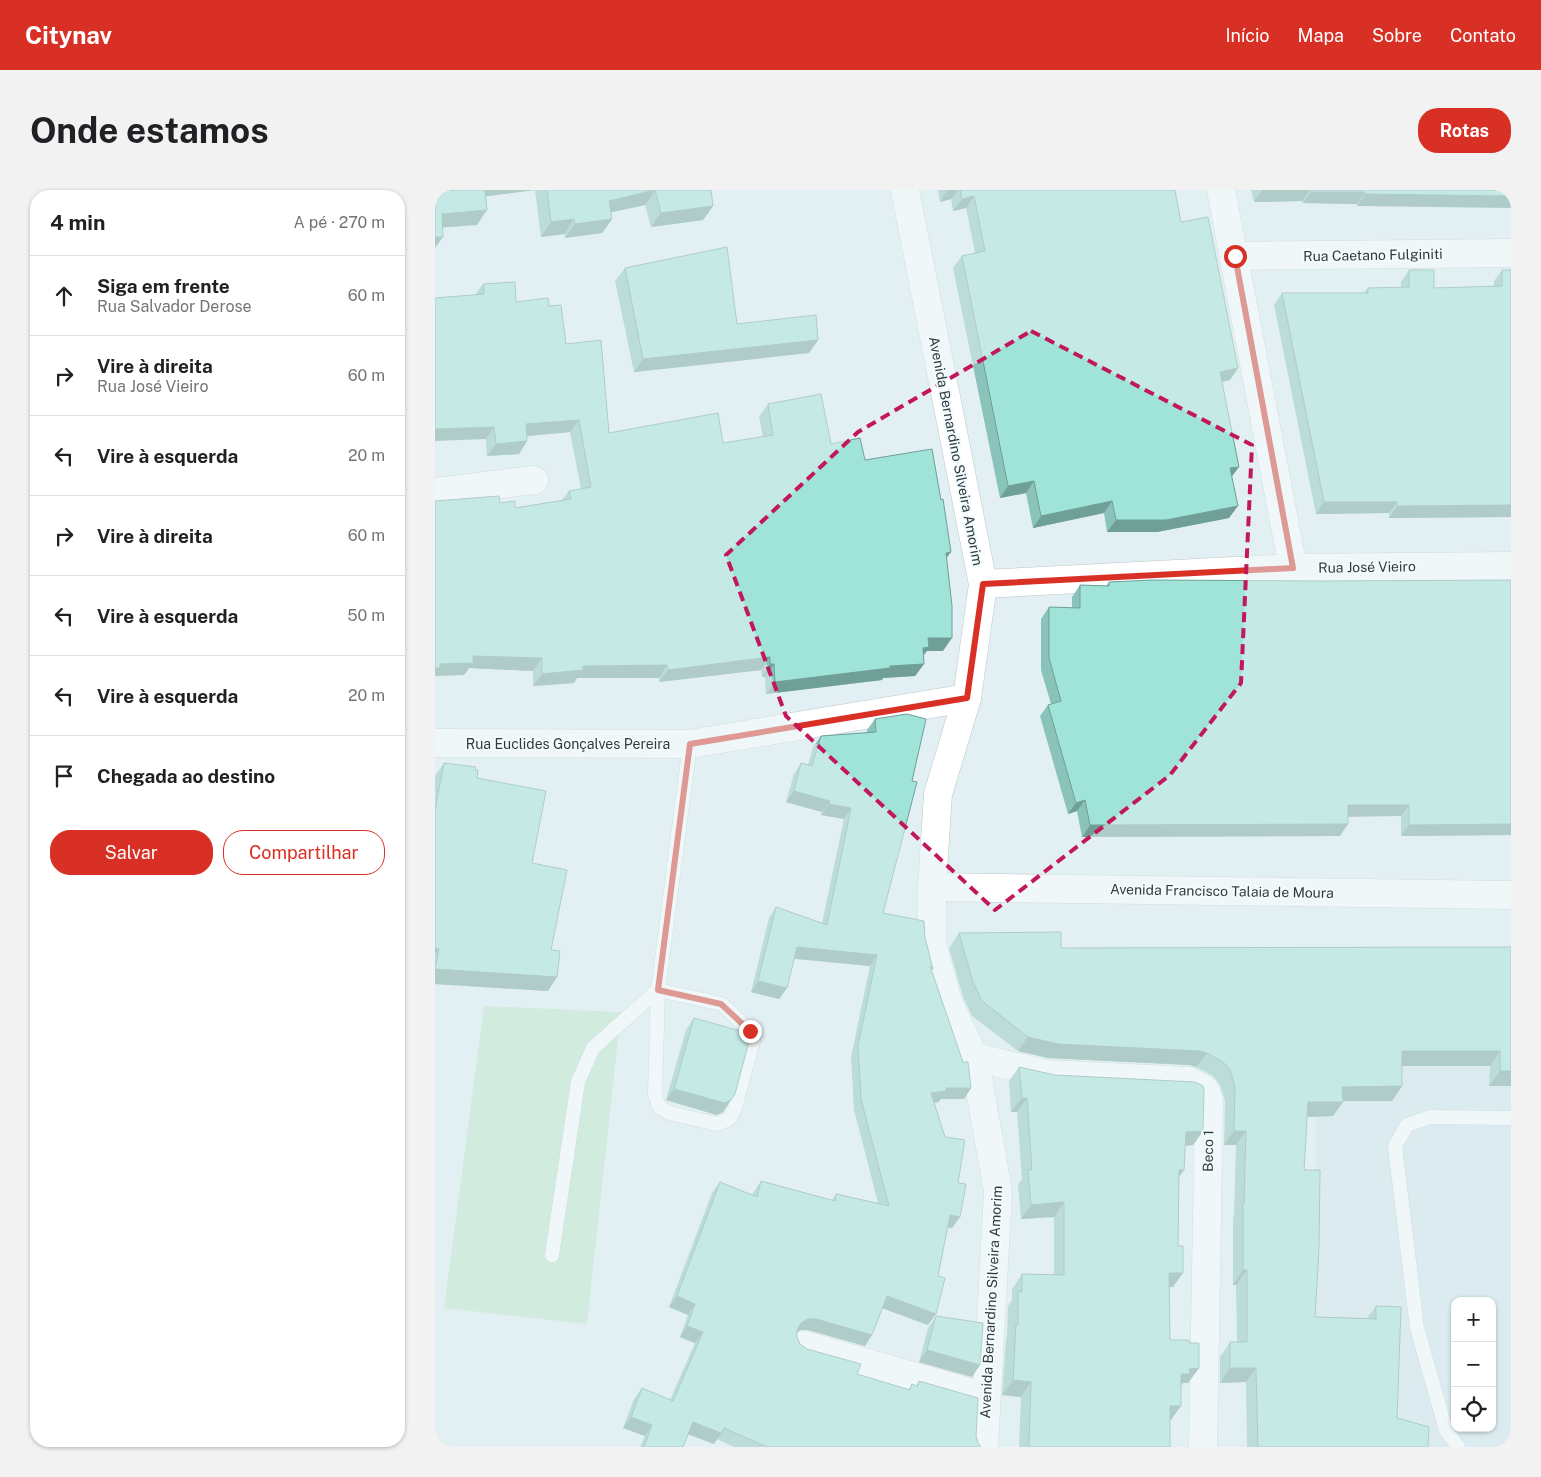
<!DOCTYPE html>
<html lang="pt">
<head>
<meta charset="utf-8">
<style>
	:root { --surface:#fff; --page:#f2f2f2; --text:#202124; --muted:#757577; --line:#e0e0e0; --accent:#d93025 }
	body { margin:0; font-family:"Public Sans",sans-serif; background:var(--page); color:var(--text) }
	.controls { position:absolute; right:15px; bottom:15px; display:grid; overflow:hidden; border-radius:10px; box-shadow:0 1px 4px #0004 }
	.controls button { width:45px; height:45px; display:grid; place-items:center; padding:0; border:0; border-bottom:1px solid var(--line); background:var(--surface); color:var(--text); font:25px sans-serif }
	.stop { position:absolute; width:15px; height:15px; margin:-11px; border:4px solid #d93025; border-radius:50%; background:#fff }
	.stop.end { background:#d93025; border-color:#fff; box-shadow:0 1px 5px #0008 }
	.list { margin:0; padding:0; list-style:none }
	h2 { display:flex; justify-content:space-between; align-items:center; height:65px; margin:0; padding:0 20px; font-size:21px }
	h2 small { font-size:16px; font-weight:400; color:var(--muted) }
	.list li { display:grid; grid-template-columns:32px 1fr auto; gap:15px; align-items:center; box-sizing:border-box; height:80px; padding:0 20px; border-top:1px solid var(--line) }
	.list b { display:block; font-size:19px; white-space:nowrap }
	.list p { margin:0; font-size:16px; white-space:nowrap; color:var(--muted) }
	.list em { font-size:16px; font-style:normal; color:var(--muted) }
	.actions { display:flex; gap:10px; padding:15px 20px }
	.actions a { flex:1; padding:11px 0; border:1px solid var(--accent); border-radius:20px; text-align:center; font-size:18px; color:var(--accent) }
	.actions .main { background:var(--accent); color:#fff }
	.icon { flex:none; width:28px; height:28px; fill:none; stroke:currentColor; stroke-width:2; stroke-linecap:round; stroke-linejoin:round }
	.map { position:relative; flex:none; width:1076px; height:1257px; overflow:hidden; border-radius:20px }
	header { display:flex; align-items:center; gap:30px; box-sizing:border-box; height:70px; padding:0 25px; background:var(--accent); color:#fff }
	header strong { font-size:24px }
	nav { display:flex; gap:28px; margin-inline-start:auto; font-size:18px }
	.intro { display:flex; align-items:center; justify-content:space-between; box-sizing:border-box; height:120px; padding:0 30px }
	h1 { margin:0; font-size:35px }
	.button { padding:12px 22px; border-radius:20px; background:var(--accent); color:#fff; font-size:18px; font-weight:700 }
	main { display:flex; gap:30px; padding:0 30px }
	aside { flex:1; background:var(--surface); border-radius:20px; box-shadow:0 1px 4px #0004 }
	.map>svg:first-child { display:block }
</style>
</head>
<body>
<header>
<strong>Citynav</strong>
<nav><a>Início</a><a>Mapa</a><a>Sobre</a><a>Contato</a></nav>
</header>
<div class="intro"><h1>Onde estamos</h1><a class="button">Rotas</a></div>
<main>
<aside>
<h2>4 min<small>A pé · 270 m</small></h2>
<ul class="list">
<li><svg class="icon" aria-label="ahead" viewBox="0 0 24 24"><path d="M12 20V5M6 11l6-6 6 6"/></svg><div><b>Siga em frente</b><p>Rua Salvador Derose</p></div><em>60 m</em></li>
<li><svg class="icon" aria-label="right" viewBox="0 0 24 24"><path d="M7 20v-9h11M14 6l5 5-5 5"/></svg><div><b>Vire à direita</b><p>Rua José Vieiro</p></div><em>60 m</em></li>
<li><svg class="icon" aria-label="left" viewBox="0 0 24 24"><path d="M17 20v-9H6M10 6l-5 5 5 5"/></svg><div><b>Vire à esquerda</b></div><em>20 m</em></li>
<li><svg class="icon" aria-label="right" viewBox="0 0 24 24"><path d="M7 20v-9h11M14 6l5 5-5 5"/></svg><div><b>Vire à direita</b></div><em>60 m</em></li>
<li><svg class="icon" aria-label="left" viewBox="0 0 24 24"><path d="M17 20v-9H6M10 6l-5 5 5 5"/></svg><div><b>Vire à esquerda</b></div><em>50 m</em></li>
<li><svg class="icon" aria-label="left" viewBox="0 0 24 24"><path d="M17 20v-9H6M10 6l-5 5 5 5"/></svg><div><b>Vire à esquerda</b></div><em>20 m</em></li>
<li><svg class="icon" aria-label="arrive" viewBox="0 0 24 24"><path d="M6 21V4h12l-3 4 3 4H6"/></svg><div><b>Chegada ao destino</b></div></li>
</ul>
<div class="actions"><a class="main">Salvar</a><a>Compartilhar</a></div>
</aside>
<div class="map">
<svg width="1076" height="1257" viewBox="0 0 1076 1257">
	<rect width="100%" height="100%" fill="#e3f0f3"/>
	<!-- built -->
	<path fill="#d0e5ea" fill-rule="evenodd" d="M 1076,876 L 1076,1257 L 871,1257 L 880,1109 L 882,877 ZM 1020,1111 L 1057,1111 L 1057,1238 L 1020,1238 Z"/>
	<!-- green -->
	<path fill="#bae5c5" d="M 49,816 L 186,822 L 152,1134 L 9,1118 Z"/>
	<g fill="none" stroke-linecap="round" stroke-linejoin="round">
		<defs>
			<path id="service" d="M 223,800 L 287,814 L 315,841 L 318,851 L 300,918 L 294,929 L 282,934 L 234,923 L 224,917 L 220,904 L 223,800 L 255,554
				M 117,1065 L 143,892 L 158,858 L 223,800
				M 1023,1257 L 1011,1240 L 982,1138 L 960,956 L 972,935 L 995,927 L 1076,928"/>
			<path id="minor" d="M 786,0 L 858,378
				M 800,66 L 1076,63
				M 0,302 L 99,290
				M 548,394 L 858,378 L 1076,376
				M 0,553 L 255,554 L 532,508
				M 497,697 L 497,754 L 513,812 L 539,867 L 563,1001 L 549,1257
				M 539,867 L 611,884 L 754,891 L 770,900 L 774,911 L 768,1257
				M 369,1155 L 551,1207"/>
			<path id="tertiary" d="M 470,0 L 548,394 L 532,508 L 503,604 L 497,697 L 1076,705"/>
		</defs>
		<!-- service casing -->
		<use href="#service" stroke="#bac6c9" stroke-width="15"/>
		<!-- minor casing -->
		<use href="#minor" stroke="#bac6c9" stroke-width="29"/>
		<!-- tertiary casing -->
		<use href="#tertiary" stroke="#bac6c9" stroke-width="29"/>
		<!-- service -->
		<use href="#service" stroke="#fff" stroke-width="14"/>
		<!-- minor -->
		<use href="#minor" stroke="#fff" stroke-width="28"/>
		<!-- tertiary -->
		<use href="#tertiary" stroke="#fff" stroke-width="28"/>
	</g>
	<!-- wall -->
	<path fill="#8ac3ba" d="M 0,0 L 276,0 L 278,16 L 268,30 L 216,37 L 210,15 L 176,22 L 177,29 L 167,43 L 130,48 L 129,44 L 106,47 L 100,0 L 50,6 L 42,35 L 8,37 Z
		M 503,0 L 740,0 L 746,32 L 803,178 L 795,190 L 787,192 L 797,287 L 794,328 L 722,342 L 672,342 L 669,323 L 598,338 L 591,303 L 565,308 L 518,78 L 527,66 L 540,63 L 531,18 L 518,21 L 516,9 L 505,12 Z
		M 816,0 L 1076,0 L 922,16 L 922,14 L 868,13 L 867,11 L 819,12 Z
		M 190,78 L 302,134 L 383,150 L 374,163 L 199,182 L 180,91 Z
		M 974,80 L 999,98 L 1059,97 L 1059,91 L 1067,80 L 1076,80 L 1076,327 L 954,328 L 954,323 L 881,324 L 839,115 L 847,103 L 929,103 L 933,98 L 966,97 L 966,92 Z
		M 48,94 L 81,112 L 114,116 L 131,154 L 174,243 L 288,253 L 328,247 L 324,227 L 333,214 L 396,254 L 430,270 L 511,368 L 508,461 L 492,461 L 488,466 L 489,474 L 480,486 L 448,488 L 447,490 L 331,504 L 330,487 L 327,487 L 326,480 L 224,492 L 224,488 L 142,488 L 139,493 L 98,496 L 98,481 L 34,478 L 29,485 L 65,313 L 80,318 L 127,310 L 134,301 L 146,299 L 135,242 L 92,246 L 92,251 L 84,264 L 52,266 L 40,105 Z
		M 1076,390 L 1076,645 L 966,646 L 966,626 L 913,626 L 905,646 L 647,647 L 642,621 L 633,624 L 605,526 L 613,515 L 616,514 L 606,480 L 606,429 L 614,417 L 637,418 L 637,407 L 645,395 L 671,396 L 674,392 Z
		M 440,529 L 448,723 L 490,747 L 498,779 L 497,781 L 536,898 L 529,909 L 506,909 L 503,912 L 499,913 L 523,993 L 525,1027 L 517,1038 L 513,1037 L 493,1135 L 447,1118 L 430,1156 L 373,1140 L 366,1140 L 362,1142 L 362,1147 L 365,1154 L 372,1159 L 422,1184 L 473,1200 L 477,1194 L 481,1196 L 484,1191 L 541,1246 L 543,1253 L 546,1257 L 299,1257 L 282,1249 L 279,1254 L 253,1244 L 248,1257 L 205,1257 L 210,1246 L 188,1238 L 199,1209 L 207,1198 L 235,1210 L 260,1153 L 245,1147 L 253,1125 L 234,1117 L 277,1003 L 285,992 L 317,1005 L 318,1003 L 326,991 L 397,1010 L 401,1004 L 443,1013 L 419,920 L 416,867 L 435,776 L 359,769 L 352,798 L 344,809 L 316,802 L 334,728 L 341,717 L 387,733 L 409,629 L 386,625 L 387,622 L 351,612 L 359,584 L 366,573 L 373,575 L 378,557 L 386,546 L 432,543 L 432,540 Z
		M 9,573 L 40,580 L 42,588 L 97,673 L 122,787 L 113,801 L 0,794 L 0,586 Z
		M 524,743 L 626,758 L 1076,757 L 1076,896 L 1054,896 L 1055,876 L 967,876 L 967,896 L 957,911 L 908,911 L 898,926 L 872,927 L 869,980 L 880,1127 L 932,1128 L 941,1116 L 962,1228 L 993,1257 L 812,1257 L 811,1192 L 785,1193 L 785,1167 L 795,1152 L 802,1152 L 801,1095 L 798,1095 L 798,1028 L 799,1026 L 801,955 L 789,955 L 790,911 L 785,895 L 778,886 L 761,877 L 755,875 L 613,868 L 583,861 L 537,826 L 528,807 L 514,758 Z
		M 259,828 L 288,922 L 282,925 L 231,910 L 251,840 Z
		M 584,877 L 768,941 L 758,955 L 750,956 L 744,988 L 738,1097 L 735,1097 L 735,1150 L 754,1153 L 764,1178 L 753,1193 L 748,1193 L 746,1196 L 736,1230 L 735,1230 L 735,1257 L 584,1257 L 586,1207 L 567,1205 L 571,1149 L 572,1146 L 573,1116 L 577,1110 L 577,1099 L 587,1084 L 619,1085 L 619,1027 L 586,1029 L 583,994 L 587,989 L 582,922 L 576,922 L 574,891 Z
		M 501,1126 L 537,1187 L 484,1172 L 493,1138 Z"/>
	<!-- shaded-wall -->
	<path fill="#709f97" d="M 45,0 L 100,0 L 39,8 Z
		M 220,0 L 210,15 L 164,25 L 174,11 Z
		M 513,0 L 523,0 L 516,9 L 505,12 Z
		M 827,0 L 875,0 L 867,11 L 819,12 Z
		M 876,2 L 930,2 L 922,14 L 868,13 Z
		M 930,4 L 1076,6 L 1076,18 L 922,16 Z
		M 539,6 L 531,18 L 518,21 L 527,9 Z
		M 278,16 L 268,30 L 216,37 L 226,23 Z
		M 52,20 L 42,35 L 0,38 L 7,24 Z
		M 139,29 L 129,44 L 106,47 L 116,32 Z
		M 177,29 L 167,43 L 130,48 L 140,34 Z
		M 0,47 L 8,47 L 0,58 Z
		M 383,150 L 374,163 L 199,182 L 208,169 Z
		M 803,178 L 795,190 L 776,194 L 785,182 Z
		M 144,230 L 135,242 L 82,247 L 91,234 Z
		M 59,237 L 51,249 L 0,251 L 0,239 Z
		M 92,251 L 84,264 L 52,266 L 61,254 Z
		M 804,277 L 795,289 L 795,278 Z
		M 599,291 L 591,303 L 565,308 L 573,296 Z
		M 677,311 L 669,323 L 598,338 L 606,326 Z
		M 889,312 L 962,312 L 954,323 L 881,324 Z
		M 1076,315 L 1076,327 L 954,328 L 962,316 Z
		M 803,316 L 794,328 L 722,342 L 672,342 L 681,330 Z
		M 516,362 L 507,374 L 511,363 Z
		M 493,448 L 517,448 L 508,461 L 492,461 L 485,470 L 486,461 Z
		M 38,466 L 107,468 L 98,481 L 34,478 L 29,485 L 0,486 L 0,478 L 5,474 Z
		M 335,467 L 326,480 L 224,492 L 233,480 Z
		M 335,474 L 339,474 L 330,487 L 327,487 Z
		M 489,474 L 480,486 L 448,488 L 447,490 L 331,504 L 340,492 L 455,476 Z
		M 232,475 L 224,488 L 142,488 L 139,493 L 98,496 L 107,484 L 148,476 Z
		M 359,601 L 395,611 L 387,622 L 351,612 Z
		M 650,610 L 642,621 L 633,624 L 641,613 Z
		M 394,614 L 416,618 L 409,629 L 386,625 Z
		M 913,615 L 974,615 L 966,626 L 905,627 Z
		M 913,634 L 905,646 L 647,647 L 655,635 Z
		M 1076,634 L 1076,645 L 966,646 L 974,635 Z
		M 362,757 L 442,765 L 435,776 L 354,768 Z
		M 0,758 L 4,759 L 0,764 Z
		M 0,779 L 122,787 L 113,801 L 0,794 Z
		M 323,791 L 352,798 L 344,809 L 316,802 Z
		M 593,847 L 765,861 L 772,863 L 761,877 L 755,875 L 613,868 L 583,861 Z
		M 967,861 L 1065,861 L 1055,876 L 957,876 Z
		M 1065,881 L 1076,881 L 1076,896 L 1054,896 Z
		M 967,896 L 957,911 L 897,911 L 907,897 Z
		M 511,898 L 536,898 L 529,909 L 506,909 L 503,912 L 488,914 L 496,903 Z
		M 239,899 L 296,910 L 288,922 L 282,925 L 231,910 Z
		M 587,908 L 592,908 L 582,922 L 576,922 Z
		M 873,912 L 908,912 L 898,926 L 863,927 Z
		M 768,941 L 758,955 L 741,956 L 751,942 Z
		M 799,941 L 811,941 L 801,955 L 789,955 Z
		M 744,980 L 749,980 L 739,994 Z
		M 629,1012 L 619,1027 L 586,1029 L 596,1015 Z
		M 515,1025 L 525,1027 L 517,1038 L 507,1036 Z
		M 808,1080 L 812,1080 L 801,1095 L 798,1095 Z
		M 734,1083 L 748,1083 L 738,1097 L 724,1097 Z
		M 242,1106 L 260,1114 L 253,1125 L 234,1117 Z
		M 452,1106 L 501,1124 L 493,1135 L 444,1117 Z
		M 373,1129 L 381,1129 L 437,1145 L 430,1156 L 373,1140 L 366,1140 L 358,1144 L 366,1133 Z
		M 252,1136 L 268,1142 L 260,1153 L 245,1147 Z
		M 492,1160 L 545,1175 L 537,1187 L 484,1172 Z
		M 764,1178 L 753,1193 L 748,1193 L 744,1199 L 746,1184 L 754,1179 Z
		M 795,1178 L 821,1178 L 811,1192 L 785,1193 Z
		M 578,1190 L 596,1192 L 586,1207 L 567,1205 Z
		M 735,1216 L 746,1216 L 736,1230 L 725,1231 Z
		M 196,1227 L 217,1235 L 210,1246 L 188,1238 Z
		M 258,1232 L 286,1243 L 279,1254 L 250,1243 Z"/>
	<!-- building -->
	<path fill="#a0e3d8" stroke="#709f97" d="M 0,0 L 50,0 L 52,20 L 7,24 L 8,47 L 0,47 Z
		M 112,0 L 276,0 L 278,16 L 226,23 L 220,0 L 174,11 L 177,29 L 140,34 L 139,29 L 116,32 Z
		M 525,0 L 740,0 L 746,32 L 773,27 L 803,178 L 785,182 L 804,277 L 795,278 L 803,316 L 731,330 L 681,330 L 677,311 L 606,326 L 599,291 L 573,296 L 527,66 L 550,61 L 539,6 L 527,9 Z
		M 876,0 L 1076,0 L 1076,6 L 930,4 L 930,2 L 876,2 Z
		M 292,57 L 302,134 L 381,125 L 383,150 L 208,169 L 190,78 Z
		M 974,80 L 999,80 L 999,98 L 1067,96 L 1067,80 L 1076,80 L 1076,315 L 962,316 L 962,312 L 889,312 L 847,103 L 933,103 L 933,98 L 974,97 Z
		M 80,92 L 81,112 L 113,108 L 114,116 L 126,115 L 131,154 L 166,150 L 174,243 L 283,223 L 288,253 L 338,245 L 333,214 L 386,204 L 396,254 L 425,248 L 430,270 L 497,259 L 506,310 L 508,309 L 516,362 L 511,363 L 517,416 L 517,448 L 493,448 L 494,457 L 488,458 L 489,474 L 455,476 L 455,478 L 340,492 L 339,474 L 335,474 L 335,467 L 233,480 L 232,475 L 148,476 L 148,480 L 107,484 L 107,468 L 38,466 L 38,473 L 5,474 L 5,478 L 0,478 L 0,311 L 64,306 L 65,313 L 80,311 L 80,318 L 136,309 L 134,301 L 156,297 L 144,230 L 91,234 L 92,251 L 61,254 L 59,237 L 0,239 L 0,108 L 49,104 L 48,94 Z
		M 717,390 L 889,391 L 1076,390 L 1076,634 L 974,635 L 974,615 L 913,615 L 913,634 L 655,635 L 650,610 L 641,613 L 613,515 L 626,511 L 614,468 L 614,417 L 645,418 L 645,395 L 674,396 L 674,392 Z
		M 472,524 L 491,529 L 477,591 L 482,592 L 448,723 L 489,731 L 490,747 L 498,779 L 495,776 L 528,872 L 533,872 L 536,898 L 511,898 L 511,901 L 496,903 L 510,947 L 530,950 L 523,993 L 531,994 L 525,1027 L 515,1025 L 503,1086 L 510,1088 L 501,1124 L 452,1106 L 437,1145 L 381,1129 L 373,1129 L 366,1133 L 362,1140 L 362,1147 L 365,1154 L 372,1159 L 426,1174 L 422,1184 L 475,1200 L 477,1194 L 483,1196 L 484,1191 L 543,1208 L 541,1246 L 543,1253 L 546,1257 L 332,1257 L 289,1238 L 286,1243 L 258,1232 L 248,1257 L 209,1257 L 217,1235 L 196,1227 L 207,1198 L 238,1211 L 268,1142 L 252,1136 L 260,1114 L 242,1106 L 285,992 L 322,1007 L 326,991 L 400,1011 L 401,1004 L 454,1016 L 426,909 L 423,856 L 442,765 L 362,757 L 352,798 L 323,791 L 341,717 L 392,735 L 416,618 L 394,614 L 395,611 L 359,601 L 366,573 L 377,576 L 386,546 L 441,542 L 440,529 Z
		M 9,573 L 41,577 L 40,580 L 43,580 L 42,588 L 111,601 L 97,673 L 132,680 L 116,760 L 125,761 L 122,787 L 0,779 L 4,759 L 0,758 L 0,620 Z
		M 626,742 L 626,758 L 1076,757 L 1076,881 L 1065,881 L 1065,861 L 967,861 L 967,896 L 907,897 L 908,912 L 873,912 L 869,980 L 885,980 L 884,1058 L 880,1127 L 941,1129 L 941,1116 L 966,1117 L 962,1228 L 994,1237 L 993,1257 L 823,1257 L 821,1178 L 795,1178 L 795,1152 L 812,1152 L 812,1080 L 808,1080 L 808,1014 L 809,1014 L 811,941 L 799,941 L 800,897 L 795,880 L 788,872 L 772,863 L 765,861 L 623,854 L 593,847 L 547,811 L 538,792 L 524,743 Z
		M 259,828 L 316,844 L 300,904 L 296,910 L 290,913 L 239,899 Z
		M 584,877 L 620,885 L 760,892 L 768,896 L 769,899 L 768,941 L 751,942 L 749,980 L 744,980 L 743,1056 L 748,1056 L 748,1083 L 734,1083 L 735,1150 L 754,1150 L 754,1153 L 764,1153 L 764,1178 L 754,1179 L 755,1184 L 746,1184 L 746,1216 L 735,1216 L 735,1257 L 594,1257 L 596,1192 L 578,1190 L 581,1134 L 583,1135 L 583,1101 L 587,1102 L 587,1084 L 629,1085 L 629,1012 L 596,1015 L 593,980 L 597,980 L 592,908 L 587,908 Z
		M 501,1126 L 548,1133 L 545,1175 L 492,1160 Z"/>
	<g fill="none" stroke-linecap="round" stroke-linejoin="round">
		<!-- route -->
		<path stroke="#d93025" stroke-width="6" d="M 315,841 L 286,814 L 223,800 L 255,554 L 532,508 L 548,394 L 858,378 L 800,66"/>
	</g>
	<!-- marked area -->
	<path d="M0 0H1076V1257H0ZM 596,141 L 817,255 L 806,493 L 735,585 L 560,720 L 351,526 L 291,365 L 423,242 Z" fill="#e3f0f3" fill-opacity=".55" fill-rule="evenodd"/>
	<path fill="none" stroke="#c2185b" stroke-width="4" stroke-dasharray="10 6" stroke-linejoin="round" d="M 596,141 L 817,255 L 806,493 L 735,585 L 560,720 L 351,526 L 291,365 L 423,242 Z"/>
	<g text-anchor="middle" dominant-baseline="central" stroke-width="4" stroke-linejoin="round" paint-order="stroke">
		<!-- street labels -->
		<g font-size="14" fill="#34393a" stroke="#f2fcff">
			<text transform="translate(938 65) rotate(-1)">Rua Caetano Fulginiti</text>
			<text transform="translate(521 261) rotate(79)">Avenida Bernardino Silveira Amorim</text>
			<text transform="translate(932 377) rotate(-1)">Rua José Vieiro</text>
			<text x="133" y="554">Rua Euclides Gonçalves Pereira</text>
			<text transform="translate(787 701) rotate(1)">Avenida Francisco Talaia de Moura</text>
			<text transform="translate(773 961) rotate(-89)">Beco 1</text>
			<text transform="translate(556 1112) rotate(-87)">Avenida Bernardino Silveira Amorim</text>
		</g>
	</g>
</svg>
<div class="controls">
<button>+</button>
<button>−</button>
<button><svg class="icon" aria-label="locate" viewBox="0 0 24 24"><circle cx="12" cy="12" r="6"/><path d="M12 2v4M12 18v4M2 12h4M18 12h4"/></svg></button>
</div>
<div class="stop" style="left:800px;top:66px"></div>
<div class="stop end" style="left:315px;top:841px"></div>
</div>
</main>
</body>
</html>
